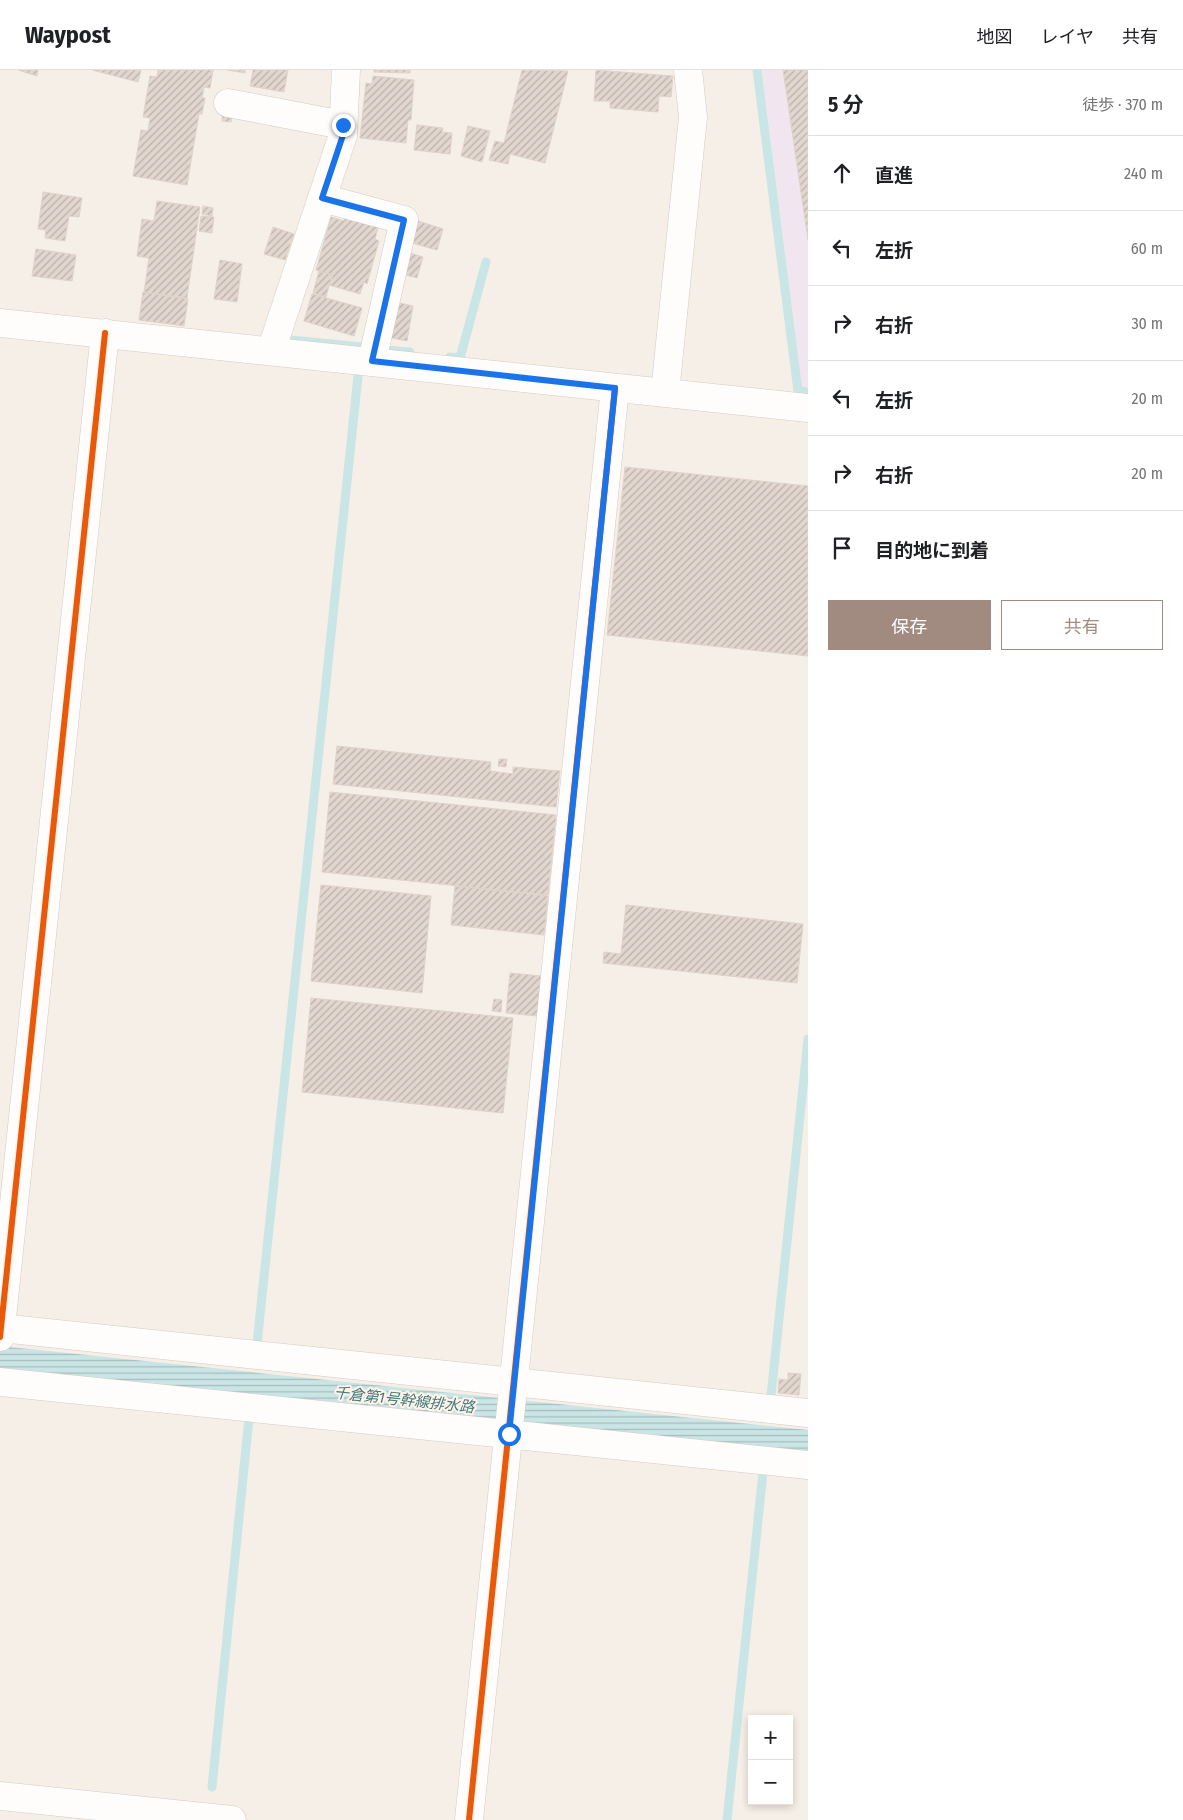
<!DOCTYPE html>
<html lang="ja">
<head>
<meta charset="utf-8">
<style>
	:root { --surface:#fff; --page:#f6f6f6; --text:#202124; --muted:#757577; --line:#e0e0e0; --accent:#a18b80 }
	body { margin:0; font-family:"Fira Sans Condensed","Noto Sans JP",sans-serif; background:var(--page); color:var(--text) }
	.controls { position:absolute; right:15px; bottom:15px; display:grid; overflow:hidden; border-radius:0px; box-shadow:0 2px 8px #0003 }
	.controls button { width:45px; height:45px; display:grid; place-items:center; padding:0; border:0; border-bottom:1px solid var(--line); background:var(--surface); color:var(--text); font:25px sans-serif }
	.stop { position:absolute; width:15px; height:15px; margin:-11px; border:4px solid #1a73e8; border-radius:50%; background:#fff }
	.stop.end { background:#1a73e8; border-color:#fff; box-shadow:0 1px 5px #0008 }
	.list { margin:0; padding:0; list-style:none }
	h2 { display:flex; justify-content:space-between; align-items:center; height:65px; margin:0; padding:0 20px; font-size:21px }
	h2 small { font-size:16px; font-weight:400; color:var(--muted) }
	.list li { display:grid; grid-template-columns:32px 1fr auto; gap:15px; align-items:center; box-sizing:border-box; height:75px; padding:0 20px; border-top:1px solid var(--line) }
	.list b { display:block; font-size:19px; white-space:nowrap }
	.list em { font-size:16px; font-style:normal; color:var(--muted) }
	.actions { display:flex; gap:10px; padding:15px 20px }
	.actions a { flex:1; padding:11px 0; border:1px solid var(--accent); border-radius:0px; text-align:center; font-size:18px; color:var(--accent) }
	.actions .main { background:var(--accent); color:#fff }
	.icon { flex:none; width:28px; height:28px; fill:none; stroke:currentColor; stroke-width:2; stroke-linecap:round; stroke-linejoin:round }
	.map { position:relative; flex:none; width:808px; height:1750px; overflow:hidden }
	header { display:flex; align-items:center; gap:30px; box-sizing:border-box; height:70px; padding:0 25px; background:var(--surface); border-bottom:1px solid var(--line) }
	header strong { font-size:24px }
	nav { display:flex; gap:28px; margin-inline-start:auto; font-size:18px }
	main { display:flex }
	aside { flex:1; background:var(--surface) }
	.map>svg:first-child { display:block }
</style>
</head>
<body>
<header>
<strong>Waypost</strong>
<nav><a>地図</a><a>レイヤ</a><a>共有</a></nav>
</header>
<main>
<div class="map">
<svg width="808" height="1750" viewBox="0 0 808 1750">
	<defs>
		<pattern id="water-rules" width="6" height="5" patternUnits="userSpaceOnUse" patternTransform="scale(1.25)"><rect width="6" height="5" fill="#c9e5e6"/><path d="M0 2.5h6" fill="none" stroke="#a8bcbc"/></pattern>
		<pattern id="building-hatch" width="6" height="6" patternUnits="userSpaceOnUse" patternTransform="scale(1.25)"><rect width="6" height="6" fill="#e2d7cf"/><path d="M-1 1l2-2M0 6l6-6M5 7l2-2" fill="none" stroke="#bcb1aa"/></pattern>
	</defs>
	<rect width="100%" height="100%" fill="#f6efe7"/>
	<!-- education -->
	<path fill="#f1e6f0" d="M 762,0 L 808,0 L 808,319 L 802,318 Z"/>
	<!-- water -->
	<path fill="url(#water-rules)" d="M 0,1276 L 808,1360 L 808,1384 L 0,1300 Z"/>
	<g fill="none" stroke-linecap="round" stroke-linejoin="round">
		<!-- stream -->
		<path stroke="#c9e5e6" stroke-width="9" d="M 757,0 L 798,321 L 808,322
			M 291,270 L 372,278
			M 385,280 L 410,282
			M 450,287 L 460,288 L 486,192
			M 257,1274 L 358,306
			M 771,1326 L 808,969
			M 212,1717 L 249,1348
			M 727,1750 L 763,1402"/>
	</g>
	<!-- building -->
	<path fill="url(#building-hatch)" stroke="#dfd2c9" d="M 18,0 L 38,0 L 37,6 Z
		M 92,0 L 141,0 L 138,12 Z
		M 158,0 L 213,0 L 210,18 L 204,17 L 202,28 L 205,28 L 202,44 L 199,44 L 187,115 L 133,106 L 141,60 L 148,61 L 150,48 L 143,47 L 150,6 L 157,7 Z
		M 227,0 L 245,0 L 245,3 Z
		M 253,0 L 288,0 L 284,22 L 250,16 Z
		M 374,0 L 410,0 L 410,3 L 374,2 Z
		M 522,0 L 568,1 L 545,93 L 510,84 L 508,94 L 489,90 L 495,71 L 504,73 Z
		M 596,0 L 673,6 L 671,27 L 659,26 L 658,42 L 610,38 L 610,31 L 594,31 Z
		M 783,0 L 808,0 L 808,170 Z
		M 373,6 L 414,10 L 411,50 L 408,50 L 406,73 L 360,68 L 366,13 L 372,14 Z
		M 223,39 L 233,41 L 231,52 L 222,51 Z
		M 417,55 L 443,58 L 442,62 L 452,63 L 450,84 L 414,80 Z
		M 468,56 L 490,61 L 482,92 L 461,86 Z
		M 43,122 L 82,128 L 79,147 L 69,146 L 65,171 L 45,168 L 46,160 L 38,159 Z
		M 157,131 L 200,137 L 187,228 L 144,222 L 149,188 L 137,186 L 142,149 L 154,151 Z
		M 203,136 L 213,138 L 212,146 L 202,144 Z
		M 201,146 L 214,147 L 212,163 L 199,161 Z
		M 331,147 L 344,151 L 345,148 L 379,154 L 375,169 L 379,171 L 367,214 L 364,212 L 360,224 L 329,215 L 333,205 L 316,200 Z
		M 412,149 L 443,159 L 437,180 L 405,171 Z
		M 273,157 L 294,164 L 285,190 L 264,184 Z
		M 36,179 L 76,185 L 72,211 L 32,206 Z
		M 404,181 L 423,187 L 417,208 L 398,203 Z
		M 220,190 L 242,194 L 237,232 L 214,229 Z
		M 319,201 L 332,205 L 326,227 L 313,223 Z
		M 143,222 L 188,229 L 184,256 L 139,250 Z
		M 312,224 L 362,238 L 354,266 L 304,251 Z
		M 395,232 L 413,236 L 407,271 L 387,267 Z
		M 625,397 L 808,416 L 808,586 L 607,565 Z
		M 337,676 L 491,692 L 490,701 L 513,704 L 513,697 L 560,701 L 556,737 L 333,714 Z
		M 499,689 L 507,689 L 506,697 L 498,696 Z
		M 330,722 L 556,745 L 548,825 L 322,802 Z
		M 321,815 L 431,826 L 422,923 L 311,911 Z
		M 455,816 L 548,826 L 544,865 L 451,855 Z
		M 626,835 L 803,854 L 797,913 L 603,893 L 604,882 L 621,884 Z
		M 510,903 L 541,906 L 537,946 L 506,943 Z
		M 311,928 L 513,948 L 503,1043 L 302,1022 Z
		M 494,929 L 502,930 L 501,942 L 492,941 Z
		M 788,1303 L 801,1304 L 799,1325 L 778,1323 L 779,1309 L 788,1310 Z"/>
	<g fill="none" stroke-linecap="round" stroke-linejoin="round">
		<defs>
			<path id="minor" d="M 228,33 L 343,55
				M 322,128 L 404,150 L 372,291
				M 0,253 L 808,338
				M 271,281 L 343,65 L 346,0
				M 665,323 L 693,47 L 688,0
				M 0,1258 L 808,1343
				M 0,1267 L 105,263
				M 0,1312 L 808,1395
				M 0,1726 L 232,1750
				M 469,1750 L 615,318"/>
		</defs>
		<!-- minor casing -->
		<use href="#minor" stroke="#d4cbc5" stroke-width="29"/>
		<!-- minor -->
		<use href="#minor" stroke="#fefdfb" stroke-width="28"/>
		<defs>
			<path id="cycleway" d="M 0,1267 L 105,263
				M 469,1750 L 615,318"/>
		</defs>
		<!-- cycleway casing -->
		<use href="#cycleway" stroke="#fff4e7" stroke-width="9"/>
		<!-- cycleway -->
		<use href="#cycleway" stroke="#e8590c" stroke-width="6"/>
	</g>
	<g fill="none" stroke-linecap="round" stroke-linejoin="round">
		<!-- route -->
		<path stroke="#1a73e8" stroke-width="6" d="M 343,55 L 343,65 L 322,128 L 404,150 L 372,291 L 615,318 L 509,1364"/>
	</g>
	<g text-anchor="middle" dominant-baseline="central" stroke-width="4" stroke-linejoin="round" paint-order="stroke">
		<!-- water labels -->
		<g font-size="15" font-style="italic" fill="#3f787f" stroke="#fff4e7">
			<text transform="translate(404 1330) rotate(6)">千倉第1号幹線排水路</text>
		</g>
	</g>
</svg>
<div class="controls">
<button>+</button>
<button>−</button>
</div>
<div class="stop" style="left:509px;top:1364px"></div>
<div class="stop end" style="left:343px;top:55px"></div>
</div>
<aside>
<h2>5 分<small>徒歩 · 370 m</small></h2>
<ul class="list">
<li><svg class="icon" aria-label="ahead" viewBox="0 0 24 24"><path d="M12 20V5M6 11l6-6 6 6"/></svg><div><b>直進</b></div><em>240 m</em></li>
<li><svg class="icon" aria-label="left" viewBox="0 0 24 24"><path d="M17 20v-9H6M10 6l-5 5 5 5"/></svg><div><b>左折</b></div><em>60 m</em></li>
<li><svg class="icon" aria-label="right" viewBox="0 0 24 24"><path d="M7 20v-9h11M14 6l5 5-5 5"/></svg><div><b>右折</b></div><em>30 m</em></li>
<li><svg class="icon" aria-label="left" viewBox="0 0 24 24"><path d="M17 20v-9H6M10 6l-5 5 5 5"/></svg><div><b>左折</b></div><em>20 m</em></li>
<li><svg class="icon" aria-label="right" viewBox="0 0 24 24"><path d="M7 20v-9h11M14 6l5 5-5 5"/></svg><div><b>右折</b></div><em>20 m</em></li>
<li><svg class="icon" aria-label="arrive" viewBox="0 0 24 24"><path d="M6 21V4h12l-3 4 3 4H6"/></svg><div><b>目的地に到着</b></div></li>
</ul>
<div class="actions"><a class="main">保存</a><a>共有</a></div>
</aside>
</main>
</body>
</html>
